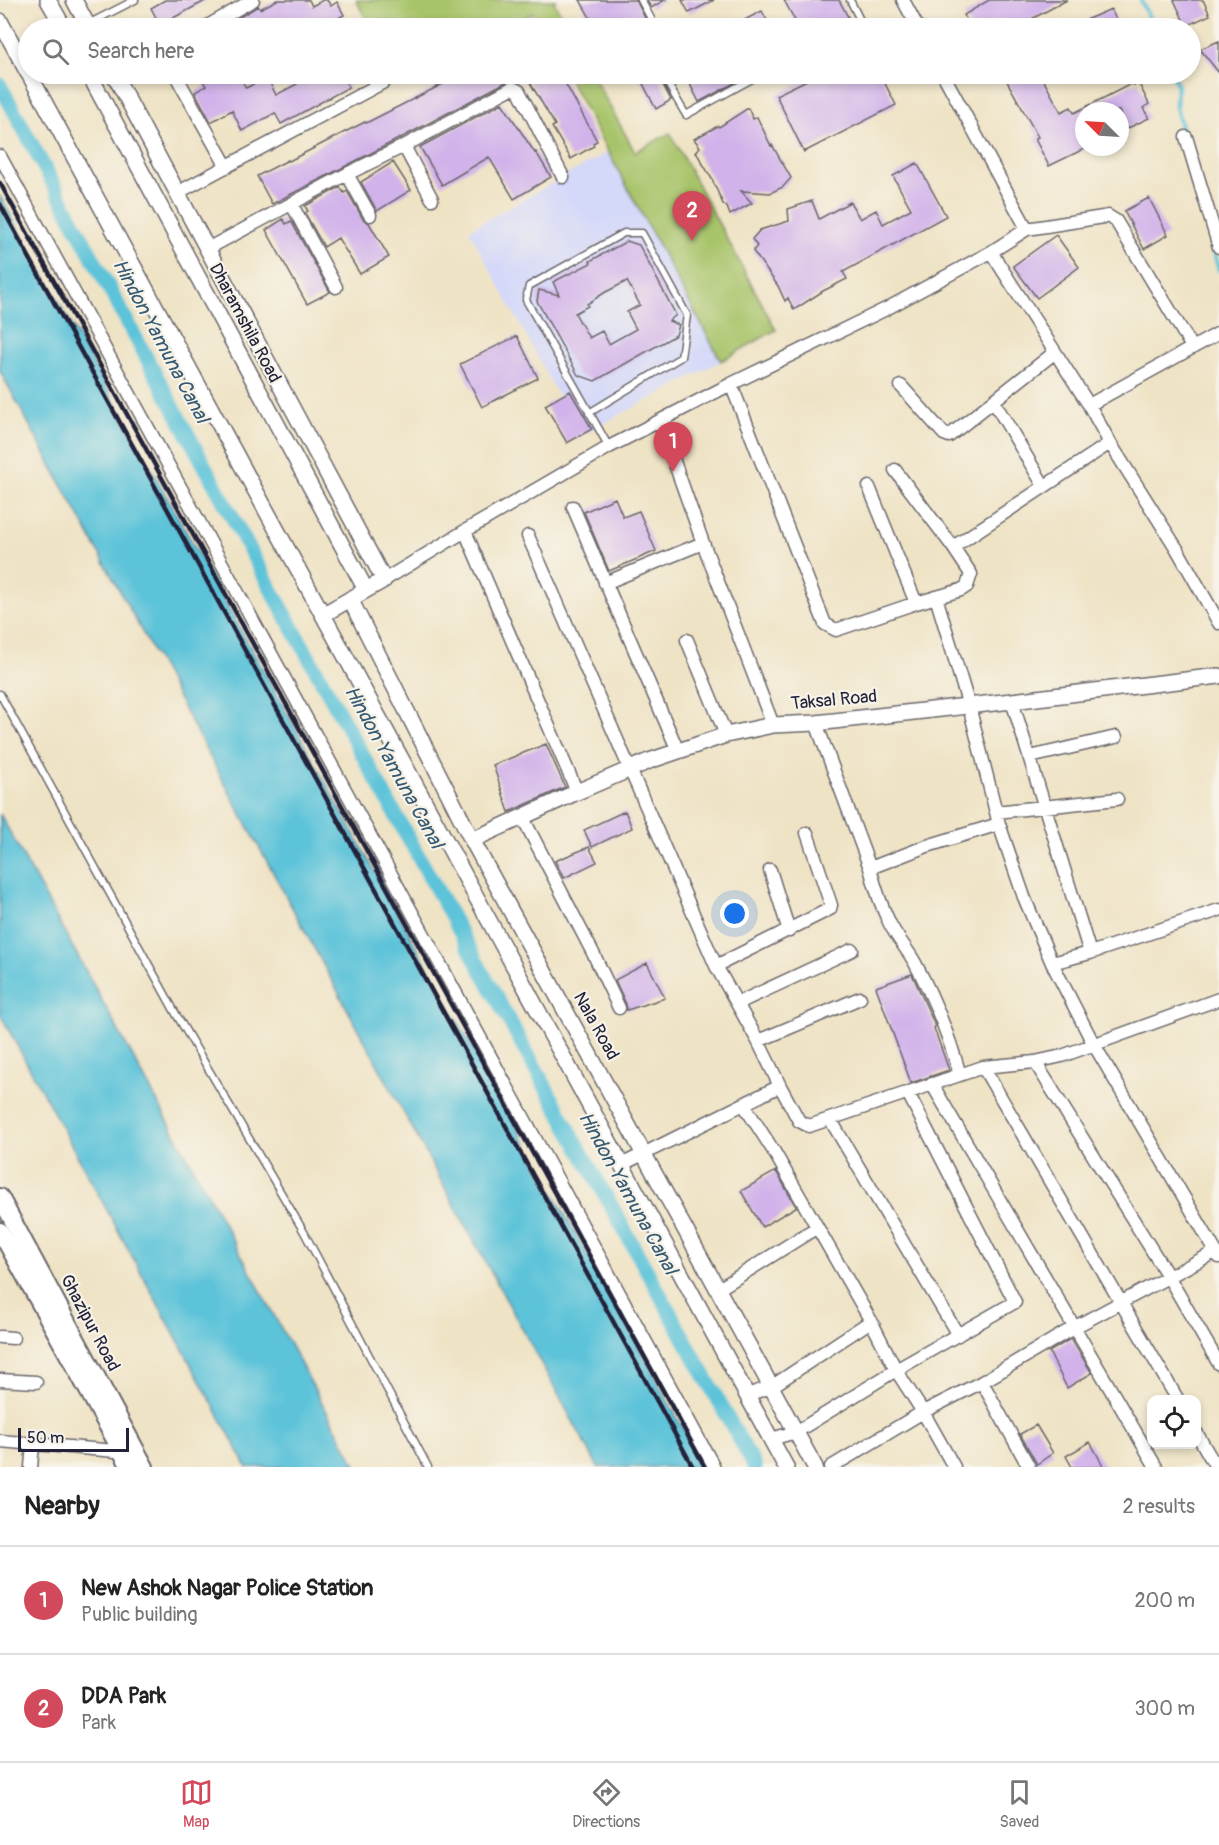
<!DOCTYPE html>
<html lang="en">
<head>
<meta charset="utf-8">
<style>
	:root { --surface:#fff; --page:#f2f2f2; --text:#222; --muted:#767676; --line:#e0e0e0; --accent:#d1495b }
	body { margin:0; font-family:Pangolin,sans-serif; background:var(--page); color:var(--text) }
	.controls { position:absolute; right:18px; bottom:18px; display:grid; overflow:hidden; border-radius:12px; box-shadow:0 3px 9px #0003 }
	.controls button { width:54px; height:54px; display:grid; place-items:center; padding:0; border:0; border-bottom:2px solid var(--line); background:var(--surface); color:var(--text); font:30px sans-serif }
	.compass { position:absolute; left:1075px; top:102px; width:54px; height:54px; border-radius:50%; background:var(--surface); box-shadow:0 3px 9px #0003; rotate:294deg }
	.scale { position:absolute; left:18px; bottom:15px; width:111px; box-sizing:border-box; padding-left:6px; border:3px solid #22223b; border-top:0; font-size:16px; line-height:21px; white-space:nowrap; color:#22223b; -webkit-text-stroke:4px #f7f3e8; paint-order:stroke }
	.you { position:absolute; left:735px; top:914px; width:21px; height:21px; margin:-15px; border:4px solid #fff; border-radius:50%; background:#1a73e8; box-shadow:0 0 0 9px #1a73e833 }
	.badge { display:grid; place-items:center; width:39px; height:39px; border-radius:50%; background:var(--accent); color:#fff; font-size:20px; font-weight:700 }
	.pin { position:absolute; translate:-50% -50px; filter:drop-shadow(0 2px 3px #0008) }
	.pin::after { content:''; position:absolute; top:32px; width:21px; height:18px; background:inherit; clip-path:polygon(0 0,100% 0,50% 100%) }
	.list { margin:0; padding:0; list-style:none }
	h2 { display:flex; justify-content:space-between; align-items:center; height:78px; margin:0; padding:0 24px; font-size:26px }
	h2 small { font-size:20px; font-weight:400; color:var(--muted) }
	.list li { display:grid; grid-template-columns:39px 1fr auto; gap:18px; align-items:center; box-sizing:border-box; height:108px; padding:0 24px; border-top:2px solid var(--line) }
	.list b { display:block; font-size:22px; white-space:nowrap }
	.list p { margin:0; font-size:20px; white-space:nowrap; color:var(--muted) }
	.list em { font-size:20px; font-style:normal; color:var(--muted) }
	.icon { flex:none; width:33px; height:33px; fill:none; stroke:currentColor; stroke-width:2; stroke-linecap:round; stroke-linejoin:round }
	.map { position:relative; flex:none; width:1219px; height:1467px; overflow:hidden }
	.search { position:absolute; background:var(--surface); box-shadow:0 3px 9px #0003; left:18px; right:18px; top:18px; height:66px; display:flex; align-items:center; gap:15px; box-sizing:border-box; padding:0 21px; border-radius:33px; color:var(--muted); font-size:22px }
	.sheet { height:294px; background:var(--surface) }
	nav { display:flex; justify-content:space-around; align-items:center; box-sizing:border-box; height:84px; border-top:2px solid var(--line); background:var(--surface); font-size:16px; color:var(--muted) }
	nav a { display:grid; justify-items:center; gap:3px }
	nav .on { color:var(--accent) }
	.map>svg:first-child { display:block }
</style>
</head>
<body>
<div class="map">
<svg width="1219" height="1467" viewBox="0 0 1219 1467">
	<rect width="100%" height="100%" fill="#f7f3e8"/>
	<filter id="ink" filterUnits="userSpaceOnUse"><feTurbulence type="fractalNoise" baseFrequency=".0167" numOctaves="2"/><feDisplacementMap in="SourceGraphic" scale="12" xChannelSelector="R" yChannelSelector="G"/><feConvolveMatrix kernelMatrix="1 2 1 2 8 2 1 2 1" color-interpolation-filters="sRGB"/></filter>
	<filter id="wash" filterUnits="userSpaceOnUse"><feTurbulence type="fractalNoise" baseFrequency=".008" numOctaves="4" result="noise"/><feDisplacementMap in="SourceGraphic" scale="24" xChannelSelector="R" yChannelSelector="G"/><feGaussianBlur stdDeviation="1.35" result="paint"/><feColorMatrix in="noise" values="0 0 0 0 0 0 0 0 0 0 0 0 0 0 0 0 0 1.4 0 .05"/><feComposite in="paint" operator="in"/></filter>
	<g filter="url(#wash)">
		<rect width="100%" height="100%" fill="#efe3c5"/>
		<!-- built -->
		<path fill="#d4d8f9" d="M 608,152 L 721,361 L 580,436 L 469,230 Z"/>
		<!-- green -->
		<path fill="#a8c46b" stroke="#657353" stroke-width="1.5" d="M 356,0 L 556,0 L 554,2 L 568,28 L 542,28 L 533,13 L 505,28 L 371,28 Z
			M 396,74 L 423,74 L 402,85 Z
			M 566,74 L 592,74 L 635,152 L 670,133 L 776,330 L 721,361 Z"/>
		<!-- water -->
		<path fill="#5cc3d9" stroke="#3f728a" stroke-width="1.5" d="M 0,196 L 641,1351 L 704,1467 L 598,1467 L 429,1159 L 0,371 Z
			M 0,814 L 357,1467 L 247,1467 L 0,1014 Z"/>
		<g fill="none" stroke-linecap="round" stroke-linejoin="round">
			<!-- stream -->
			<path stroke="#5cc3d9" stroke-width="4.5" d="M 1141,0 L 1153,28
				M 1172,74 L 1177,84 L 1176,107 L 1184,138
				M 1212,245 L 1219,270"/>
			<!-- canal -->
			<path stroke="#5cc3d9" stroke-width="15" d="M 0,85 L 258,565 L 755,1467"/>
		</g>
		<g id="blocks">
			<!-- building -->
			<path fill="#d1b2ea" fill-rule="evenodd" d="M 165,0 L 207,0 L 160,25 L 151,8 Z
				M 277,0 L 309,0 L 312,6 L 323,0 L 327,0 L 331,6 L 337,2 L 344,15 L 325,25 L 327,28 L 267,28 L 265,24 L 257,28 L 236,28 L 233,21 L 258,6 L 260,9 Z
				M 580,0 L 636,0 L 650,28 L 596,28 Z
				M 647,0 L 665,0 L 651,8 Z
				M 682,0 L 714,0 L 689,13 Z
				M 784,0 L 839,0 L 849,19 L 831,28 L 799,28 Z
				M 989,0 L 1067,0 L 1015,28 L 971,28 L 964,15 Z
				M 1174,0 L 1203,0 L 1210,15 L 1186,26 Z
				M 1111,9 L 1120,28 L 1092,28 L 1088,19 Z
				M 762,11 L 771,28 L 729,28 Z
				M 1219,41 L 1219,73 L 1200,49 Z
				M 209,74 L 238,74 L 246,88 L 267,77 L 276,95 L 297,84 L 292,74 L 342,74 L 349,87 L 281,124 L 275,113 L 242,131 L 232,110 L 211,122 L 195,92 L 206,86 L 201,78 Z
				M 447,74 L 521,74 L 414,131 L 272,204 L 257,176 L 288,160 L 289,161 L 345,132 L 365,122 L 366,123 L 451,80 Z
				M 525,74 L 560,74 L 597,141 L 593,143 L 594,146 L 571,159 L 552,127 L 555,125 Z
				M 638,74 L 657,74 L 671,100 L 656,109 Z
				M 691,74 L 751,74 L 699,102 L 690,84 L 695,81 Z
				M 819,74 L 880,74 L 896,105 L 804,152 L 776,95 Z
				M 1003,74 L 1040,74 L 1061,112 L 1071,107 L 1074,113 L 1133,83 L 1134,85 L 1138,82 L 1149,104 L 1143,108 L 1149,118 L 1120,132 L 1120,111 L 1084,111 L 1084,149 L 1049,166 L 1035,139 L 1038,137 Z
				M 502,103 L 535,153 L 536,152 L 551,177 L 514,199 L 489,157 L 442,185 L 420,147 Z
				M 748,108 L 753,119 L 757,117 L 771,146 L 772,145 L 791,178 L 783,187 L 770,193 L 741,191 L 752,203 L 730,215 L 727,207 L 723,204 L 712,179 L 696,152 L 700,147 L 694,139 L 718,126 L 719,127 Z
				M 393,162 L 411,190 L 377,211 L 361,182 Z
				M 917,163 L 946,216 L 843,272 L 847,279 L 823,291 L 794,310 L 788,298 L 785,301 L 778,286 L 753,251 L 757,246 L 752,239 L 760,230 L 789,221 L 788,209 L 812,201 L 819,219 L 850,202 L 860,219 L 876,210 L 883,224 L 911,209 L 893,176 Z
				M 340,187 L 344,193 L 347,191 L 363,219 L 369,223 L 389,257 L 360,274 L 338,238 L 324,247 L 305,213 L 308,211 L 305,206 Z
				M 1149,198 L 1168,235 L 1144,249 L 1124,211 Z
				M 283,219 L 286,224 L 291,221 L 330,292 L 307,304 L 266,230 Z
				M 1056,235 L 1079,267 L 1037,298 L 1013,266 Z
				M 627,241 L 639,245 L 676,315 L 669,321 L 679,325 L 676,335 L 595,381 L 578,375 L 537,301 L 539,290 L 559,295 L 553,282 L 591,263 L 590,261 ZM 627,281 L 640,305 L 627,312 L 636,329 L 609,344 L 602,331 L 589,338 L 575,313 L 588,306 L 587,304 L 604,293 Z
				M 517,336 L 538,378 L 482,407 L 460,364 Z
				M 570,391 L 592,429 L 567,443 L 545,405 Z
				M 615,498 L 623,517 L 639,511 L 656,551 L 609,571 L 584,512 Z
				M 546,744 L 565,787 L 509,812 L 493,765 Z
				M 625,811 L 632,828 L 592,847 L 584,830 Z
				M 589,847 L 597,862 L 564,878 L 555,861 Z
				M 647,963 L 665,998 L 627,1010 L 626,1004 L 615,980 Z
				M 912,974 L 933,1021 L 935,1027 L 934,1028 L 949,1070 L 911,1083 L 876,987 Z
				M 776,1171 L 796,1207 L 762,1227 L 741,1191 Z
				M 1070,1339 L 1071,1339 L 1092,1373 L 1067,1388 L 1049,1352 Z
				M 1036,1425 L 1053,1453 L 1037,1464 L 1020,1434 Z
				M 1090,1442 L 1104,1467 L 1072,1467 L 1066,1456 Z"/>
		</g>
	</g>
	<g filter="url(#ink)">
		<use href="#blocks" fill-opacity="0" stroke="#6a666b" stroke-width="1.5"/>
		<g fill="none" stroke-linecap="round" stroke-linejoin="round">
			<defs>
				<path id="service" d="M 641,0 L 656,28
					M 88,24 L 135,0
					M 843,28 L 860,20 L 850,0
					M 662,74 L 686,115 L 761,74
					M 589,413 L 681,357 L 687,315 L 642,233 L 624,233 L 529,286 L 526,300 L 609,447
					M 0,694 L 176,1014 L 304,1232 L 428,1467"/>
				<path id="minor" d="M 903,0 L 918,28
					M 204,28 L 253,0
					M 175,74 L 227,167
					M 1186,137 L 1219,247
					M 404,146 L 432,199
					M 0,156 L 714,1467
					M 347,174 L 370,215
					M 177,193 L 384,82
					M 292,205 L 336,287
					M 1027,229 L 1103,217 L 1108,216 L 1116,221 L 1192,347
					M 207,249 L 347,174 L 404,146 L 510,89 L 513,88 L 519,91 L 563,177
					M 991,252 L 1089,405 L 1110,443 L 1177,549 L 1219,623
					M 731,384 L 825,624 L 836,630 L 916,603 L 869,487
					M 901,386 L 944,434 L 949,436 L 1054,353
					M 994,402 L 1044,486
					M 1089,405 L 1219,333
					M 660,422 L 703,543 L 773,725
					M 895,470 L 953,547 L 971,574 L 967,586 L 961,590 L 916,603
					M 573,507 L 678,751
					M 465,531 L 577,792
					M 528,536 L 716,966 L 758,1041 L 780,1086
					M 953,547 L 1110,443
					M 384,580 L 465,531 L 609,447 L 731,384 L 886,309 L 991,252 L 1027,229 L 943,74
					M 605,583 L 703,543
					M 936,597 L 969,706 L 999,824 L 1024,897 L 1052,963
					M 687,640 L 726,735
					M 1012,701 L 1090,953 L 1219,910
					M 816,723 L 870,868 C 875,887 881,906 890,924 C 897,938 908,950 915,963 C 934,998 949,1036 960,1075
					M 1030,757 L 1116,737
					M 996,812 L 1117,799
					M 523,818 L 594,955 L 619,1008
					M 870,868 L 927,846 L 999,824
					M 770,870 L 789,931
					M 1090,953 L 1052,963 L 1093,1043 L 1219,1257
					M 716,966 L 830,909 L 831,905 L 807,833
					M 738,1003 L 852,950
					M 758,1041 L 860,998
					M 1035,1062 L 1168,1276 L 1219,1364
					M 983,1067 L 1178,1400
					M 932,1084 L 1156,1467
					M 744,1105 L 773,1150 L 871,1321 L 896,1370 L 923,1412 L 954,1467
					M 830,1119 L 958,1335
					M 621,1165 L 780,1086 L 799,1121 L 809,1126 L 983,1067 L 1035,1062 L 1062,1056 L 1219,999
					M 717,1290 L 816,1228
					M 0,1337 L 13,1338
					M 0,1380 L 36,1382
					M 982,1382 L 1029,1467
					M 747,1395 L 771,1387 L 871,1321
					M 1196,1432 L 1216,1467
					M 771,1439 L 796,1432 L 896,1370 L 1015,1302 L 908,1093
					M 0,1441 L 127,1452
					M 31,1467 L 33,1444
					M 831,1467 L 923,1412 L 982,1382 L 1073,1328 L 1215,1252"/>
				<path id="tertiary" d="M 48,0 L 64,28
					M 74,0 L 89,28
					M 0,21 L 28,73
					M 29,74 L 786,1467
					M 89,74 L 366,590
					M 114,74 L 384,580 L 324,614
					M 350,599 L 472,840 L 815,1467
					M 472,840 L 577,792 L 649,761 L 726,735 L 773,725 L 816,723 L 1012,701 L 1219,676"/>
				<path id="secondary" d="M 0,1197 L 145,1467
					M 0,1231 L 130,1467"/>
			</defs>
			<!-- service casing -->
			<use href="#service" stroke="#6a666b" stroke-width="9"/>
			<!-- minor casing -->
			<use href="#minor" stroke="#6a666b" stroke-width="15"/>
			<!-- tertiary casing -->
			<use href="#tertiary" stroke="#6a666b" stroke-width="18"/>
			<!-- secondary casing -->
			<use href="#secondary" stroke="#6a666b" stroke-width="20"/>
			<!-- service -->
			<use href="#service" stroke="#fff" stroke-width="6"/>
			<!-- minor -->
			<use href="#minor" stroke="#fff" stroke-width="12"/>
			<!-- tertiary -->
			<use href="#tertiary" stroke="#fff" stroke-width="15"/>
			<!-- secondary -->
			<use href="#secondary" stroke="#fff" stroke-width="16"/>
			<!-- rail -->
			<path stroke="#22223b" stroke-width="4.5" d="M 0,183 L 705,1467
				M 0,204 L 693,1467"/>
		</g>
	</g>
	<g text-anchor="middle" dominant-baseline="central" stroke-width="4.5" stroke-linejoin="round" paint-order="stroke">
		<!-- street labels -->
		<g font-size="18" fill="#22223b" stroke="#f7f3e8">
			<text transform="translate(245 323) rotate(62)">Dharamshila Road</text>
			<text transform="translate(834 700) rotate(-5)">Taksal Road</text>
			<text transform="translate(596 1026) rotate(61)">Nala Road</text>
			<text transform="translate(90 1323) rotate(62)">Ghazipur Road</text>
		</g>
		<!-- water labels -->
		<g font-size="20" font-style="italic" fill="#365a72" stroke="#f7f3e8">
			<text transform="translate(161 341) rotate(62)">Hindon Yamuna Canal</text>
			<text transform="translate(394 767) rotate(61)">Hindon Yamuna Canal</text>
			<text transform="translate(628 1193) rotate(61)">Hindon Yamuna Canal</text>
		</g>
	</g>
</svg>
<div class="controls">
<button><svg class="icon" aria-label="locate" viewBox="0 0 24 24"><circle cx="12" cy="12" r="6"/><path d="M12 2v4M12 18v4M2 12h4M18 12h4"/></svg></button>
</div>
<svg class="compass" viewBox="-18 -18 36 36"><path d="M0-13l5 13h-10z" fill="#e53935"/><path d="M0 13l5-13h-10z" fill="#767676"/></svg>
<div class="scale">50 m</div>
<div class="you"></div>
<div class="pin badge" style="left:673px;top:472px">1</div>
<div class="pin badge" style="left:692px;top:241px">2</div>
<div class="search"><svg class="icon" aria-label="search" viewBox="0 0 24 24"><circle cx="10" cy="10" r="6"/><path d="M15 15l6 6"/></svg>Search here</div>
</div>
<section class="sheet">
<h2>Nearby<small>2 results</small></h2>
<ul class="list">
<li><span class="badge">1</span><div><b>New Ashok Nagar Police Station</b><p>Public building</p></div><em>200 m</em></li>
<li><span class="badge">2</span><div><b>DDA Park</b><p>Park</p></div><em>300 m</em></li>
</ul>
</section>
<nav>
<a class="on"><svg class="icon" aria-label="map" viewBox="0 0 24 24"><path d="M3 6l6-2 6 2 6-2v14l-6 2-6-2-6 2zM9 4v14M15 6v14"/></svg>Map</a>
<a><svg class="icon" aria-label="directions" viewBox="0 0 24 24"><path d="M12 3l9 9-9 9-9-9zM9 14v-3h6M13 9l2 2-2 2"/></svg>Directions</a>
<a><svg class="icon" aria-label="saved" viewBox="0 0 24 24"><path d="M7 4h10v16l-5-4-5 4z"/></svg>Saved</a>
</nav>
</body>
</html>
